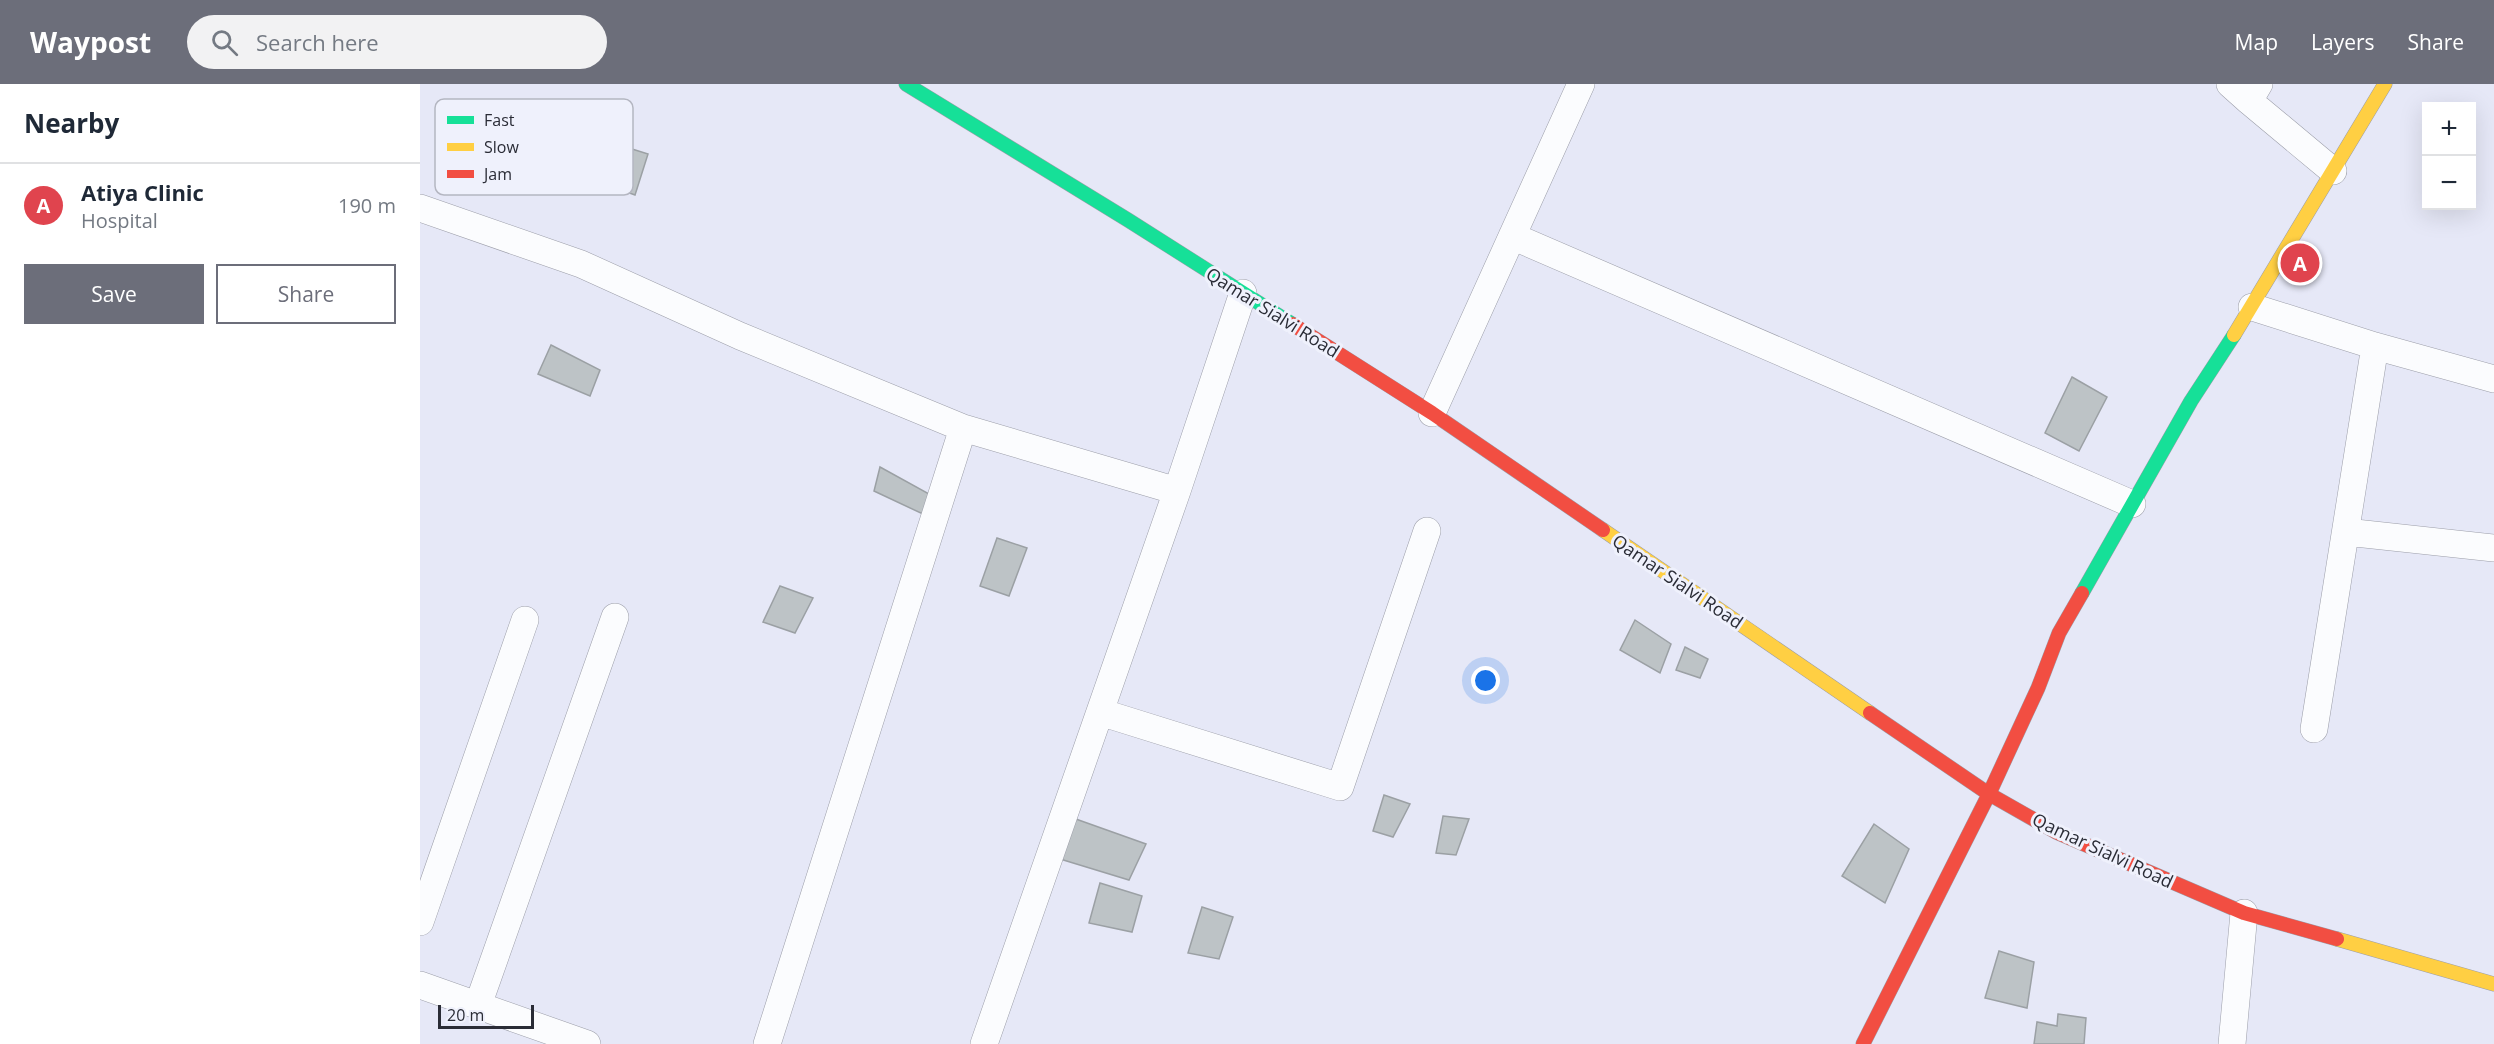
<!DOCTYPE html>
<html lang="en">
<head>
<meta charset="utf-8">
<style>
	:root { --surface:#fff; --page:#f2f2f3; --text:#1f2937; --muted:#747a83; --line:#e0e1e3; --accent:#6c6e7a }
	body { margin:0; font-family:"Open Sans",sans-serif; background:var(--page); color:var(--text) }
	.controls { position:absolute; right:18px; top:18px; display:grid; overflow:hidden; border-radius:0px; box-shadow:0 6px 24px #0002 }
	.controls button { width:54px; height:54px; display:grid; place-items:center; padding:0; border:0; border-bottom:2px solid var(--line); background:var(--surface); color:var(--text); font:30px sans-serif }
	.scale { position:absolute; left:18px; bottom:15px; width:96px; box-sizing:border-box; padding-left:6px; border:3px solid #2a2c36; border-top:0; font-size:16px; line-height:21px; white-space:nowrap; color:#2a2c36; -webkit-text-stroke:4px #eff1fc; paint-order:stroke }
	.you { position:absolute; left:1066px; top:597px; width:21px; height:21px; margin:-15px; border:4px solid #fff; border-radius:50%; background:#1a73e8; box-shadow:0 0 0 9px #1a73e833 }
	.badge { display:grid; place-items:center; width:39px; height:39px; border-radius:50%; background:var(--accent); color:#fff; font-size:20px; font-weight:700 }
	.pin { position:absolute; translate:-50% -50%; border:3px solid #fff; box-shadow:0 2px 6px #0006 }
	.list { margin:0; padding:0; list-style:none }
	h2 { display:flex; justify-content:space-between; align-items:center; height:78px; margin:0; padding:0 24px; font-size:26px }
	h2 small { font-size:20px; font-weight:400; color:var(--muted) }
	.list li { display:grid; grid-template-columns:39px 1fr auto; gap:18px; align-items:center; box-sizing:border-box; height:84px; padding:0 24px; border-top:2px solid var(--line) }
	.list b { display:block; font-size:22px; white-space:nowrap }
	.list p { margin:0; font-size:20px; white-space:nowrap; color:var(--muted) }
	.list em { font-size:20px; font-style:normal; color:var(--muted) }
	.actions { display:flex; gap:12px; padding:18px 24px }
	.actions a { flex:1; padding:14px 0; border:2px solid var(--accent); border-radius:0px; text-align:center; font-size:21px; color:var(--accent) }
	.actions .main { background:var(--accent); color:#fff }
	.icon { flex:none; width:33px; height:33px; fill:none; stroke:currentColor; stroke-width:2; stroke-linecap:round; stroke-linejoin:round }
	.map { position:relative; flex:none; width:2074px; height:960px; overflow:hidden }
	header { display:flex; align-items:center; gap:36px; box-sizing:border-box; height:84px; padding:0 30px; background:var(--accent); color:#fff }
	header strong { font-size:28px }
	nav { display:flex; gap:33px; margin-inline-start:auto; font-size:21px }
	.search { width:420px; height:54px; background:var(--page); display:flex; align-items:center; gap:15px; box-sizing:border-box; padding:0 21px; border-radius:33px; color:var(--muted); font-size:22px }
	main { display:flex }
	aside { flex:1; background:var(--surface) }
	.map>svg:first-child { display:block }
</style>
</head>
<body>
<header>
<strong>Waypost</strong>
<div class="search"><svg class="icon" aria-label="search" viewBox="0 0 24 24"><circle cx="10" cy="10" r="6"/><path d="M15 15l6 6"/></svg>Search here</div>
<nav><a>Map</a><a>Layers</a><a>Share</a></nav>
</header>
<main>
<aside>
<h2>Nearby<small></small></h2>
<ul class="list">
<li><span class="badge" style="background:#e0444e">A</span><div><b>Atiya Clinic</b><p>Hospital</p></div><em>190 m</em></li>
</ul>
<div class="actions"><a class="main">Save</a><a>Share</a></div>
</aside>
<div class="map">
<svg width="2074" height="960" viewBox="0 0 2074 960">
	<rect width="100%" height="100%" fill="#e6e8f7"/>
	<!-- building -->
	<path fill="#bdc3c6" stroke="#9ba0a4" stroke-width="1.5" d="M 139,42 L 228,70 L 215,111 L 127,79 Z
		M 131,261 L 180,286 L 170,312 L 118,290 Z
		M 1652,293 L 1687,313 L 1659,367 L 1625,349 Z
		M 460,383 L 511,411 L 505,431 L 454,407 Z
		M 577,454 L 607,464 L 589,512 L 560,502 Z
		M 360,502 L 393,514 L 375,549 L 343,538 Z
		M 1215,536 L 1251,560 L 1240,589 L 1200,566 Z
		M 1265,563 L 1288,575 L 1280,594 L 1256,586 Z
		M 964,711 L 990,720 L 973,753 L 953,747 Z
		M 1023,732 L 1049,735 L 1036,771 L 1016,769 Z
		M 653,734 L 726,760 L 709,796 L 640,775 Z
		M 1454,740 L 1489,765 L 1465,819 L 1422,792 Z
		M 680,799 L 722,812 L 712,848 L 669,839 Z
		M 782,823 L 813,833 L 799,875 L 768,869 Z
		M 1579,867 L 1614,878 L 1607,924 L 1565,914 Z
		M 1638,930 L 1666,934 L 1664,960 L 1614,960 L 1617,938 L 1637,942 Z"/>
	<g fill="none" stroke-linecap="round" stroke-linejoin="round">
		<defs>
			<path id="street" d="M 1810,0 L 1829,17
				M 1839,0 L 1829,17 L 1913,87
				M 0,124 L 161,180 L 320,252 L 543,344 L 757,407
				M 1092,152 L 1712,420
				M 1832,223 L 1955,262 L 2074,295
				M 1012,329 L 1161,0
				M 1926,448 L 2074,464
				M 680,628 L 920,703 L 1007,447
				M 1894,645 L 1955,262
				M 0,838 L 105,536
				M 0,901 L 167,960
				M 58,921 L 195,533
				M 347,960 L 543,344
				M 564,960 L 757,407 L 823,209
				M 1812,960 L 1824,829"/>
			<path id="fast" d="M 486,0 L 708,136 L 872,240
				M 1662,509 L 1771,317 L 1814,251"/>
			<path id="slow" d="M 1814,251 L 1965,0
				M 1183,446 L 1450,629
				M 1917,855 L 2074,900"/>
			<path id="jam" d="M 872,240 L 1012,329 L 1183,446
				M 1450,629 L 1569,710 L 1636,748 L 1824,829 L 1917,855
				M 1443,960 L 1569,710 L 1618,604 L 1639,549 L 1662,509"/>
		</defs>
		<!-- street casing -->
		<use href="#street" stroke="#9c9ea9" stroke-width="28"/>
		<!-- fast casing -->
		<use href="#fast" stroke="#9c9ea9" stroke-width="15"/>
		<!-- slow casing -->
		<use href="#slow" stroke="#9c9ea9" stroke-width="15"/>
		<!-- jam casing -->
		<use href="#jam" stroke="#9c9ea9" stroke-width="15"/>
		<!-- street -->
		<use href="#street" stroke="#fbfcfe" stroke-width="27"/>
		<!-- fast -->
		<use href="#fast" stroke="#16e098" stroke-width="14"/>
		<!-- slow -->
		<use href="#slow" stroke="#ffcf43" stroke-width="14"/>
		<!-- jam -->
		<use href="#jam" stroke="#f24e42" stroke-width="14"/>
	</g>
	<g text-anchor="middle" dominant-baseline="central" stroke-width="6" stroke-linejoin="round" paint-order="stroke">
		<!-- street labels -->
		<g font-size="18" fill="#2a2c36" stroke="#eff1fc">
			<text transform="translate(853 228) rotate(32)">Qamar Sialvi Road</text>
			<text transform="translate(1258 497) rotate(34)">Qamar Sialvi Road</text>
			<text transform="translate(1683 766) rotate(25)">Qamar Sialvi Road</text>
		</g>
	</g>
	<!-- legend -->
	<rect x="15" y="15" width="198" height="96" rx="9" fill="#eff1fc" stroke="#b4b6c1" stroke-width="1.5"/>
	<rect x="27" y="32" width="27" height="8" fill="#16e098"/>
	<rect x="27" y="59" width="27" height="8" fill="#ffcf43"/>
	<rect x="27" y="86" width="27" height="8" fill="#f24e42"/>
	<g font-size="16" fill="#2a2c36">
		<text x="64" y="42">Fast</text>
		<text x="64" y="69">Slow</text>
		<text x="64" y="96">Jam</text>
	</g>
</svg>
<div class="controls">
<button>+</button>
<button>−</button>
</div>
<div class="scale">20 m</div>
<div class="you"></div>
<div class="pin badge" style="left:1880px;top:179px;background:#e0444e">A</div>
</div>
</main>
</body>
</html>
